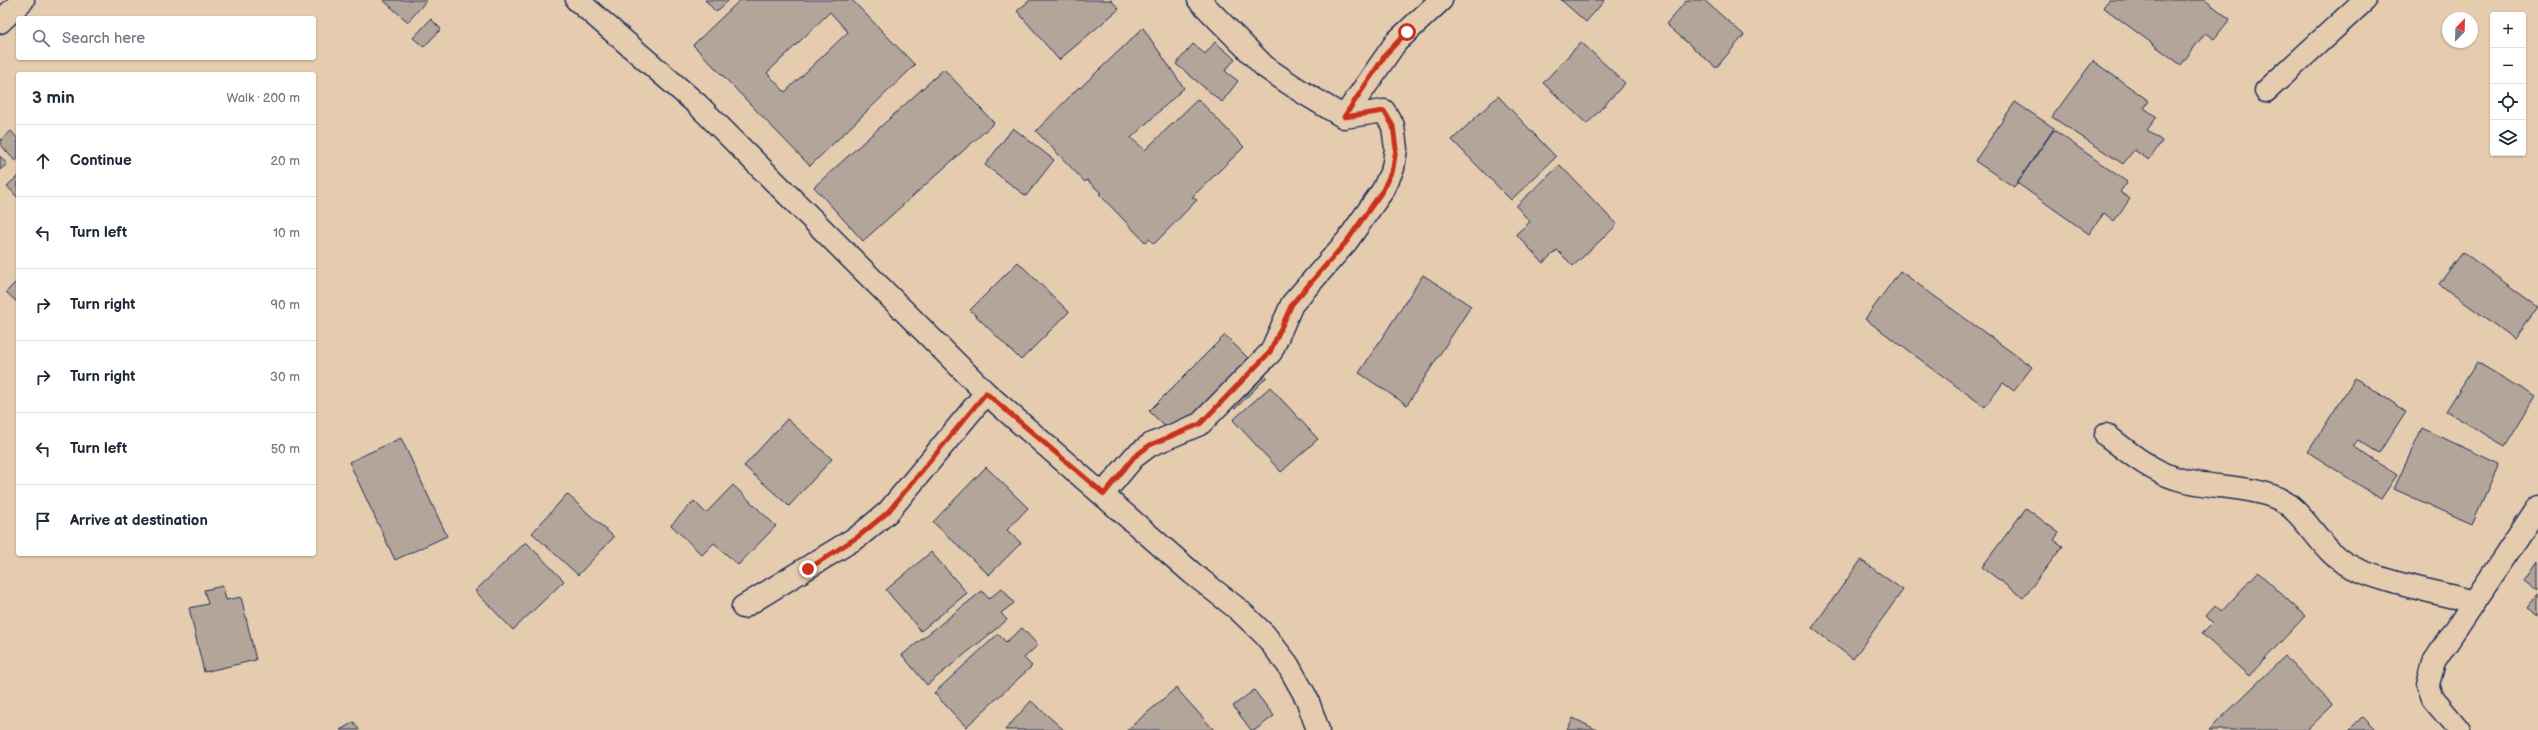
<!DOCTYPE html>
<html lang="en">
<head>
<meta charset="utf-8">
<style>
	:root { --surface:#fff; --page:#f6f6f7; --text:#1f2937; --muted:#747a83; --line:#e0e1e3 }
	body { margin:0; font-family:"Balsamiq Sans",sans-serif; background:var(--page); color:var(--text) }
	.controls { position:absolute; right:12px; top:12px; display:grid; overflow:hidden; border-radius:4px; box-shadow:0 1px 3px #0004 }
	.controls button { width:36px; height:36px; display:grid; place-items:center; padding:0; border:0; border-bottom:1px solid var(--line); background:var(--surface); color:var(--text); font:20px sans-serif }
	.compass { position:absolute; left:2442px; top:12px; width:36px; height:36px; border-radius:50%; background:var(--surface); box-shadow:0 1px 3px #0004; rotate:23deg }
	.stop { position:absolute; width:12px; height:12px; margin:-9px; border:3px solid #c8321e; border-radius:50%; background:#fff }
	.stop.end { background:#c8321e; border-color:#fff; box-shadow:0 1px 4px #0008 }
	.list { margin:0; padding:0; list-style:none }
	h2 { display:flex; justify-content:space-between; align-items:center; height:52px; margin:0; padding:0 16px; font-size:17px }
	h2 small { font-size:13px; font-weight:400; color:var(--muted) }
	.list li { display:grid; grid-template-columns:26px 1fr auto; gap:12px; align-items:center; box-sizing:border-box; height:72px; padding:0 16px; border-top:1px solid var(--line) }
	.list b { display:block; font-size:15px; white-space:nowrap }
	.list em { font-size:13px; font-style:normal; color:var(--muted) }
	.icon { flex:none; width:22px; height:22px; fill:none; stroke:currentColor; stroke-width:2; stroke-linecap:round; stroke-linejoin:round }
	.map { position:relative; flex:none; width:2538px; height:730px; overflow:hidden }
	.search { position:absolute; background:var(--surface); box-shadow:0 1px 3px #0004; left:16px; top:16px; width:300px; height:44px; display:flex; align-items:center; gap:10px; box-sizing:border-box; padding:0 14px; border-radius:4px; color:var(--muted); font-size:15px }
	.panel { position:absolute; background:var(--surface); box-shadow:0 1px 3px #0004; left:16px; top:72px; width:300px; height:484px; border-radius:4px }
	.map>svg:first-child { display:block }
</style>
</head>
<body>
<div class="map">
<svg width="2538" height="730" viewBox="0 0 2538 730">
	<rect width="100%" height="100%" fill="#e6ccae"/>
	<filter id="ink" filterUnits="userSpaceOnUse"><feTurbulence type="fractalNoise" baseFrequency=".025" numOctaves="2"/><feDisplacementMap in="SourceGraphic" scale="8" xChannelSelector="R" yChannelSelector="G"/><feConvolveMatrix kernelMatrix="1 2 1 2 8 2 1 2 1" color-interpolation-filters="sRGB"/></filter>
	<g filter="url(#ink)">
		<!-- building -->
		<path fill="#b3a59a" stroke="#1b2f5e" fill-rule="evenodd" d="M 383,0 L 427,0 L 408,22 Z
			M 705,0 L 729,0 L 716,12 Z
			M 740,0 L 852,0 L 915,65 L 810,166 L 693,45 ZM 830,12 L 848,32 L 785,92 L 767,73 Z
			M 1030,0 L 1111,0 L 1119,9 L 1059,60 L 1017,11 Z
			M 1561,0 L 1605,0 L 1586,22 Z
			M 1687,0 L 1704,0 L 1744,35 L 1716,68 L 1666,24 Z
			M 2109,0 L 2205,0 L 2230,19 L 2214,39 L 2205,33 L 2181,65 L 2103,7 Z
			M 431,19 L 441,29 L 424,47 L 413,38 Z
			M 1143,28 L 1184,88 L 1131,138 L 1145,150 L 1198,99 L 1244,147 L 1192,197 L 1197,200 L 1154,244 L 1149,239 L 1145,242 L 1099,194 L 1101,193 L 1087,180 L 1085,182 L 1036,131 L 1079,87 L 1080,88 Z
			M 1215,42 L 1235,59 L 1225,71 L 1238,81 L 1222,102 L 1176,64 L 1193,44 L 1205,54 Z
			M 1581,42 L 1625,83 L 1587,124 L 1543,83 Z
			M 2093,61 L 2149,101 L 2144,108 L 2157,117 L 2147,130 L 2162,141 L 2149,160 L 2134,150 L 2123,164 L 2052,117 Z
			M 944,69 L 994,123 L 863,241 L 814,187 Z
			M 1498,96 L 1556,157 L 1511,200 L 1452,140 Z
			M 2015,102 L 2054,128 L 2014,187 L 1975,161 Z
			M 1013,128 L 1054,160 L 1026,196 L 985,165 Z
			M 2054,130 L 2127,182 L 2120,192 L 2130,199 L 2114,221 L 2104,213 L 2089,234 L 2017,183 Z
			M 11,131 L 18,139 L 18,159 L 15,161 L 0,144 L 0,141 Z
			M 0,156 L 7,164 L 0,170 Z
			M 1560,165 L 1617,225 L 1573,266 L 1557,250 L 1543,263 L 1516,234 L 1530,222 L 1516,206 Z
			M 18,176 L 18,198 L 7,186 Z
			M 2463,252 L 2538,307 L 2514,339 L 2439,284 Z
			M 1018,262 L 1069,312 L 1021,360 L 970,310 Z
			M 1900,271 L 2032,367 L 2014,391 L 2003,383 L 1985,407 L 1865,319 Z
			M 1423,275 L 1471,306 L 1407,405 L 1359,373 Z
			M 18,280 L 18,303 L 6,292 Z
			M 1225,335 L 1267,377 L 1235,409 L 1220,395 L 1177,438 L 1149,411 Z
			M 2477,362 L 2535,397 L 2505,446 L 2446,411 Z
			M 2355,378 L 2406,411 L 2379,453 L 2358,440 L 2353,446 L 2397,475 L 2381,499 L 2308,452 Z
			M 1270,387 L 1318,439 L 1281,472 L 1233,420 Z
			M 787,419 L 832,459 L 789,506 L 744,466 Z
			M 2422,428 L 2499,464 L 2472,524 L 2394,489 Z
			M 401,438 L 447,536 L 395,560 L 349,462 Z
			M 986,467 L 1028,508 L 1007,530 L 1021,543 L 989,575 L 933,522 Z
			M 733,485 L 776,526 L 738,565 L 714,543 L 702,555 L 671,525 L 694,501 L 706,513 Z
			M 567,494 L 614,537 L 578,575 L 532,533 Z
			M 2026,508 L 2059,533 L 2054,540 L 2063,546 L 2023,598 L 1982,567 Z
			M 526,542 L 564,581 L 513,630 L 475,591 Z
			M 931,552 L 967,593 L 921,631 L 886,590 Z
			M 1861,560 L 1903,590 L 1853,659 L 1812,628 Z
			M 2538,561 L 2538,590 L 2525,580 Z
			M 2258,572 L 2305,616 L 2249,676 L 2202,634 L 2213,623 L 2206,616 L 2215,606 L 2221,612 Z
			M 223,586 L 226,600 L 241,597 L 256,660 L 204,672 L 189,608 L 208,604 L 204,590 Z
			M 1002,588 L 1014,603 L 1001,613 L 1007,620 L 927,685 L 902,655 L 982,591 L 989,599 Z
			M 2538,594 L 2538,615 L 2528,608 Z
			M 1022,628 L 1038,645 L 1024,658 L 1032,666 L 966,727 L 934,693 L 998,634 L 1006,642 Z
			M 2285,656 L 2333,705 L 2307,730 L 2209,730 Z
			M 1176,688 L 1214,730 L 1127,730 Z
			M 1254,690 L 1274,716 L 1255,730 L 1251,730 L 1233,706 Z
			M 1031,701 L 1064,730 L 1005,730 Z
			M 2362,717 L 2375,730 L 2349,730 Z
			M 1573,718 L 1597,730 L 1567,730 Z
			M 354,722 L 359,730 L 340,730 Z"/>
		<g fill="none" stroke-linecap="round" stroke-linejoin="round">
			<defs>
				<path id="street" d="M 577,0 L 698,105 L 986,393 L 1192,573 L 1239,610 L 1265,635 L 1288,665 L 1307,699 L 1318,730
					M 2266,91 L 2365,0
					M 1344,117 L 1396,42 L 1441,0
					M 2106,435 C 2127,451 2149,470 2175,478 C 2208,489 2247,484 2279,499 C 2305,512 2320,549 2346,564 C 2378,582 2438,592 2474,602
					M 1103,494 L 1134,457 L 1150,445 L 1200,424 L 1271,352 L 1292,304 L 1347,241 L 1383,190 L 1393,168 L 1396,149 L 1393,126 L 1384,111 L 1344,117 L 1299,90 L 1265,67 L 1199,0
					M 743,607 L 859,536 L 888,512 L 986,393
					M 2459,730 L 2433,699 L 2428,684 L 2434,662 L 2538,507"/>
				<path id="secondary" d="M 0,22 L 23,0"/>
			</defs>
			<!-- street casing -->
			<use href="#street" stroke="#1b2f5e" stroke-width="25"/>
			<!-- secondary casing -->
			<use href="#secondary" stroke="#1b2f5e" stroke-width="25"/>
			<!-- street -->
			<use href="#street" stroke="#e6ccae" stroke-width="22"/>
			<!-- secondary -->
			<use href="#secondary" stroke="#e6ccae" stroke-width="22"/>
		</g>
	</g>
	<g fill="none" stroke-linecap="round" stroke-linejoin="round" filter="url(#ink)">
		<!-- route -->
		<path stroke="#c8321e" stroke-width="5" d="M 808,569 L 859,536 L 888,512 L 986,393 L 1104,494 L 1134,457 L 1150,445 L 1200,424 L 1270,352 L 1292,304 L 1347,241 L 1383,190 L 1393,168 L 1396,149 L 1393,126 L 1384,111 L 1344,117 L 1386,54 L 1407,32"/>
	</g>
</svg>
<div class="controls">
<button>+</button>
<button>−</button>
<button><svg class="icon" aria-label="locate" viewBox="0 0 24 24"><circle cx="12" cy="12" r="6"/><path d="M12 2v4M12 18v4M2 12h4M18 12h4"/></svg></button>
<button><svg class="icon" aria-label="layers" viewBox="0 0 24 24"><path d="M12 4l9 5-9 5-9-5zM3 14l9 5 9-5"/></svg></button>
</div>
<svg class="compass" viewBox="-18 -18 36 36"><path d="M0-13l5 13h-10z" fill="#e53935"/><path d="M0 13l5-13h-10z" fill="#747a83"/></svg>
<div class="stop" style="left:1407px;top:32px"></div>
<div class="stop end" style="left:808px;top:569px"></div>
<div class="search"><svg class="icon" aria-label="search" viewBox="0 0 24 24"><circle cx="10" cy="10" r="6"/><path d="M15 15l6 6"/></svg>Search here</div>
<section class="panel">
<h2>3 min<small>Walk · 200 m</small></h2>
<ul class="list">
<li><svg class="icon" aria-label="ahead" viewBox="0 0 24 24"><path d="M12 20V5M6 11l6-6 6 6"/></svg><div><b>Continue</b></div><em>20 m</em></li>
<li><svg class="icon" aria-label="left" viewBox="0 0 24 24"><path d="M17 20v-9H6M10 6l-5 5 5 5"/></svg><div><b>Turn left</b></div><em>10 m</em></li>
<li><svg class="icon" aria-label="right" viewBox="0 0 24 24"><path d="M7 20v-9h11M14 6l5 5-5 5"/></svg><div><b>Turn right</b></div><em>90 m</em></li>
<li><svg class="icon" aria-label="right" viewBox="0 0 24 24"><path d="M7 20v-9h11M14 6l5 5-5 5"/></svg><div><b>Turn right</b></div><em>30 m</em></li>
<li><svg class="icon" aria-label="left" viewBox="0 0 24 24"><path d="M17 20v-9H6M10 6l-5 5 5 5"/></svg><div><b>Turn left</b></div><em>50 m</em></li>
<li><svg class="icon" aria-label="arrive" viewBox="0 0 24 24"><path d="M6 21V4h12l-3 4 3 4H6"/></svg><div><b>Arrive at destination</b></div></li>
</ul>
</section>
</div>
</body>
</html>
